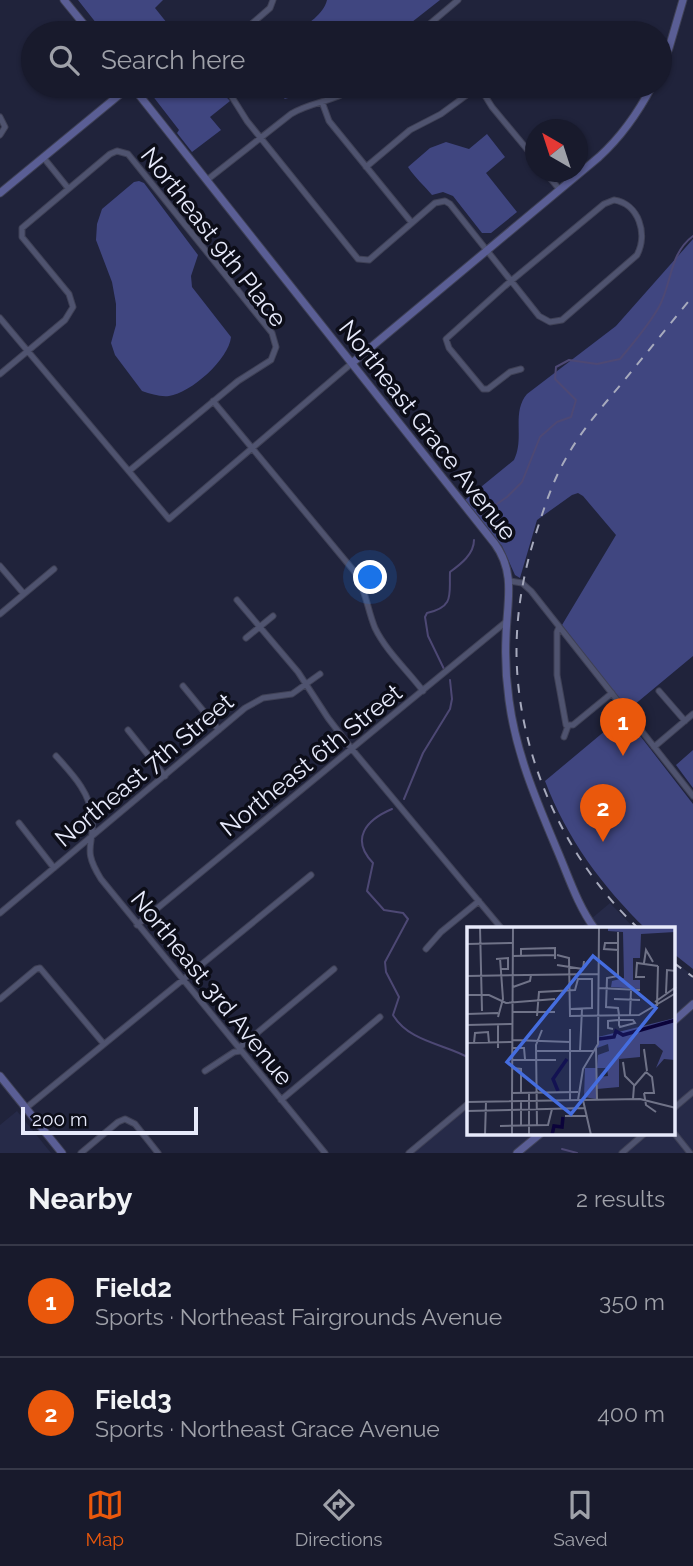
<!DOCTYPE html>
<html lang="en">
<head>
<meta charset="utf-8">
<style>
	:root { --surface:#181a2c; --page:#252738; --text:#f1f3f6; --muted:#9fa1a9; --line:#363848; --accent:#ea580c }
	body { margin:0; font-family:Raleway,sans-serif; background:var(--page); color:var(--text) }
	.compass { position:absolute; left:525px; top:119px; width:63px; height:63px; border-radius:50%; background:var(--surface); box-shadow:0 2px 5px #0004; rotate:321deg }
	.scale { position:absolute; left:21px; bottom:18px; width:177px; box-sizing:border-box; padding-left:7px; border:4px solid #e7eafb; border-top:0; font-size:19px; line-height:24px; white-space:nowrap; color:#e7eafb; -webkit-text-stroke:5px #0c0d18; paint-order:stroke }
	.you { position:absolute; left:371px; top:578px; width:24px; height:24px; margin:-18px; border:5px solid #fff; border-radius:50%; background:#1a73e8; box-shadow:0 0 0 10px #1a73e833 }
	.badge { display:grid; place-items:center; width:46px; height:46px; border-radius:50%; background:var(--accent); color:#fff; font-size:23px; font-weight:700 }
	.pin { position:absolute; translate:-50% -58px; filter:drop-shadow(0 2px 4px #0008) }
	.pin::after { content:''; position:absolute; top:37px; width:24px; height:21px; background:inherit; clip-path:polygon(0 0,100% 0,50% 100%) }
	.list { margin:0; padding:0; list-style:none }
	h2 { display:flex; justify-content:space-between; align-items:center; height:91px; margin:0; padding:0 28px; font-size:30px }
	h2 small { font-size:23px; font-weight:400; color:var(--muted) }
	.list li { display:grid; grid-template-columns:46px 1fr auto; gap:21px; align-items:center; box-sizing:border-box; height:112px; padding:0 28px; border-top:2px solid var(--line) }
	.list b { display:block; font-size:26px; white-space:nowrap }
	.list p { margin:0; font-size:23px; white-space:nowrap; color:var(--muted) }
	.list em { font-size:23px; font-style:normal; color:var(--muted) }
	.icon { flex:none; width:38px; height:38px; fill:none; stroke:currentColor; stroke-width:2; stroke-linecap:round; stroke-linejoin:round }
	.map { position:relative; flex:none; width:693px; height:1153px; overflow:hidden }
	.search { position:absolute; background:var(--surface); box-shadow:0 2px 5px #0004; left:21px; right:21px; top:21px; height:77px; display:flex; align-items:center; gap:18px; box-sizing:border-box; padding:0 24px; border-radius:38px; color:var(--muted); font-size:26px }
	.sheet { height:315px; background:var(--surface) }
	nav { display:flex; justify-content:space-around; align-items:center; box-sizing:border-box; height:98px; border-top:2px solid var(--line); background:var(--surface); font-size:19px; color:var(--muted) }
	nav a { display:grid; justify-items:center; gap:4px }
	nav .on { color:var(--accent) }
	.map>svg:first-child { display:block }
</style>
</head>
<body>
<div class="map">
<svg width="693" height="1153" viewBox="0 0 693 1153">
	<rect width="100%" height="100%" fill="#20233b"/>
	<!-- built -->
	<path fill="#262a48" d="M 610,903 L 635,929 L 579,929 Z
		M 674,961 L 693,976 L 693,1153 L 405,1153 L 469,1102 L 469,1134 L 674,1134 Z
		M 17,1111 L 51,1153 L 0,1153 L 0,1125 Z"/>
	<!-- green -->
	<path fill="#404680" d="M 78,0 L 163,0 L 155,8 L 175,33 L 104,33 Z
		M 327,0 L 440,0 L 398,33 L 296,33 C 307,24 324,14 327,0 Z
		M 145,86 L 216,86 L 230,101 L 210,117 L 221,130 L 192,152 L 177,133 L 179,130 Z
		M 269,86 L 326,86 L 285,99 Z
		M 487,134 L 505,157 L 486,173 L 517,212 L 491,233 L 482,233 L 453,196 L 443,192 L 432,195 C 424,185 415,178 408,167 L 430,148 L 446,142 L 469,149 Z
		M 139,181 L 144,183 L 198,255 L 191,276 L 192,287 L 231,337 C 229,359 191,393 169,396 C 160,397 151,394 142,391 L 115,355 L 111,343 L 116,325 L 116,304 L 112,282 L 96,240 L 97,224 L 102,209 L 134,182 Z
		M 693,239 L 693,656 L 628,710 L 562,625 L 616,535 L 583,496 L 578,493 L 572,495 L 537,520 L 520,578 L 515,575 L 502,546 L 465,500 L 514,460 C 525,438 511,413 527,394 L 616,326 Z
		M 624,715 L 693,804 L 693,969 L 674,954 L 674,929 L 646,929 C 602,886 567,839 545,781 Z
		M 693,750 L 693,788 L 676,765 Z"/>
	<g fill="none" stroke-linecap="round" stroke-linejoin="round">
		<!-- stream -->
		<path stroke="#4d4874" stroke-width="2" d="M 481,515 L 507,497 L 522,482 L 540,437 L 557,422 L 571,417 L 576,400 L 555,379 L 556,367 L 569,360 L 597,364 L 620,359 C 634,342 650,324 660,305 C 672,281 670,253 693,236
			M 444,669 L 428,636 L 425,617 L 427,613 C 455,607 449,594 450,572 C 461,564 474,554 474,540
			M 404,799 L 423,753 L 450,709 L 452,699 L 450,680
			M 392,809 C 366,820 350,839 373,863 L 367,891 L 384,910 L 403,913 L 408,919 L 385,962 L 386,972 L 399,997 L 393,1015 C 409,1042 445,1044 469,1058
			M 562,1149 L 577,1153"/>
		<defs>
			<path id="street" d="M 432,22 L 441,33
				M 241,33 L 270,8 L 273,0
				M 419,33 L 458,0
				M 225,86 L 247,121 L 358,259 L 369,260 L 435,203 L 445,201 L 450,204 L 539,316 L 550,322 L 562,320 L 637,255 C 648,234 639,204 614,200 L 604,204 L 511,281 L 505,286 L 446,339 L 449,348 L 483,389 L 488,389 L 510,372 L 521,369
				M 479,86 L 492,107 L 536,160
				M 322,102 L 329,121 L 412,223
				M 0,117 L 5,127 L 0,135
				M 43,157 L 68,188
				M 366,167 L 410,130 L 441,114 L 479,86
				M 545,172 L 560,190
				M 207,180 L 291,114 C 312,101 336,102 356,86
				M 0,318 L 169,519 L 352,363
				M 0,374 L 65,320 L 73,307 L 69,294 L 22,237 L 22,228 L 110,154 L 117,151 L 128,154 L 272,333 L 276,347 L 271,360 L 238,381 L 129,471
				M 213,401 L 354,571 C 366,589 367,609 375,628 C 386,651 408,671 423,691
				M 0,566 L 24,594
				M 510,581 L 522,583 L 531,591 L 693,796
				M 237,600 L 298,672 L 328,718 L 351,748 L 502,929
				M 0,614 L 54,569
				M 559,627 L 557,632 L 557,675 L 566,725 L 573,725 L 612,693
				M 246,638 L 273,616
				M 183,686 L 219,730
				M 659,691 L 685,721
				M 128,730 L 165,776
				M 564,737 L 568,726
				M 654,747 L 693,714
				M 56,756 C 72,774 90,792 92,817 C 95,847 81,847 101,879 L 325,1153
				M 19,823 L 54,868
				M 0,913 L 245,708 L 263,698 L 292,694 L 320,674
				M 137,925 L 507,621
				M 426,949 L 441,932 L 479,901
				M 0,999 L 36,969 L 40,968 L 103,1043
				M 239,1048 L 334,969
				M 205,1071 L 234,1052 L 241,1051
				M 281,1100 L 380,1017
				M 26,1108 L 311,875
				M 674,1108 L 693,1092
				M 674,1133 L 690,1153
				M 81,1153 L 118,1122 L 125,1119 L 135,1124 L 158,1153
				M 409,1153 L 469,1103
				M 622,1153 L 644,1134"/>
			<path id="secondary" d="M 64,0 L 91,33
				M 660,70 L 669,48 L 683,0
				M 132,86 L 495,544 C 516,573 507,602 506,636 C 505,657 506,679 509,700 C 516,754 537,802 558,852 C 569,878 578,906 595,929
				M 0,193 L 130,86
				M 352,363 L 599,157 C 622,136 638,113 652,86
				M 674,1021 L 693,1004
				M 0,1076 L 62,1153
				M 517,1153 L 540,1134"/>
		</defs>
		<!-- street casing -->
		<use href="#street" stroke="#3f4156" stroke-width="7"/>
		<!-- secondary casing -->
		<use href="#secondary" stroke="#3f4156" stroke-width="9"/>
		<!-- street -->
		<use href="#street" stroke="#4f536f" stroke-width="5"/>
		<!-- secondary -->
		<use href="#secondary" stroke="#5a5e95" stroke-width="7"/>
		<!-- rail -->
		<path stroke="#a7aabd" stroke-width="2" stroke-dasharray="9 9" stroke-linecap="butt" d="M 639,929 C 560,856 511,740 517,633 C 519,595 527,559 539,524 C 546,502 554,479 565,460 C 580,432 602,407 622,383 C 646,354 669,325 693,296
			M 674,963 L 693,977"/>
	</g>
	<g text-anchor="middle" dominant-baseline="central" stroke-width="7" stroke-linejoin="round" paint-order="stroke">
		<!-- street labels -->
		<g font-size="24" fill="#e7eafb" stroke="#0c0d18">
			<text transform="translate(214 237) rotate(52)">Northeast 9th Place</text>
			<text transform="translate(428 430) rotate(52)">Northeast Grace Avenue</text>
			<text transform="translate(311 760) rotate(-39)">Northeast 6th Street</text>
			<text transform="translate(144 770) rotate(-40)">Northeast 7th Street</text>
			<text transform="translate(212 988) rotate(51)">Northeast 3rd Avenue</text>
		</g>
	</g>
	<!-- overview -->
	<g transform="translate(467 927)">
		<rect width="208" height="208" fill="#20233b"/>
		<path d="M 141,0 L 208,0 L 208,5 L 174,7 L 173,31 L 166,31 L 166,53 L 173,53 L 173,62 L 144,60 L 145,54 L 157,51 L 156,5 L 141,4 ZM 208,91 L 208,133 L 197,132 L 189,141 L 196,124 L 188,117 L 173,117 L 173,130 L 152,132 L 152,160 L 130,162 L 131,150 L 141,149 L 140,141 L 130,141 L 131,128 L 142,124 L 141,117 L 130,121 L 131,110 ZM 118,141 L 130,141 L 129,172 L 117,170 Z" fill="#404680"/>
		<path fill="none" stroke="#0b033a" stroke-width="3.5" d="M 132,112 L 147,110 L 149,104 L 156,108 L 209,93M 91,164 L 86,152 L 100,132M 85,208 L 87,199 L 95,200 L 96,190"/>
		<path fill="none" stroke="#707388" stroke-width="2" d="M 13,0 L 15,84M 152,16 L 138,16 L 137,22 L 152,23M 0,17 L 46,16M 90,28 L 102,31 L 103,89 L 172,88 L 209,66M 46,29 L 88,28M 54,29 L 54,22 L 88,21 L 88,32M 29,32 L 41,31 L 41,42 L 33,42M 177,36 L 179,23 L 186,35M 90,38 L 116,42 L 117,34M 0,49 L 131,47M 178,50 L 169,50 L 170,36 L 191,39M 46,60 L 63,54 L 64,48M 131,61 L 173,63M 199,66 L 200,43 L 209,44M 0,68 L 22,68 L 39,76 L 88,72M 147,72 L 173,73M 188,75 L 209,60M 190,79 L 191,39M 46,85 L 88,85M 0,87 L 31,86M 163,88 L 164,63M 70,89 L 72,65 L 108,63 L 111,52 L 125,52 L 125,81 L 103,82M 31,90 L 36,72 L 33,31M 0,98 L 46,97M 103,102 L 103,173M 146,102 L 141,101 L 141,94 L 151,93 L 166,93 L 168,96 L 153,100 L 152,98 L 152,88 L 151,81 L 139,80 L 140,51 L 151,49 L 151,5M 46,113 L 103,115M 0,116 L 46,115M 7,116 L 8,106 L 21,105 L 22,116M 31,121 L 31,98M 46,121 L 57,121 L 58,132M 129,121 L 130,173M 177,122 L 180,144M 69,124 L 126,124M 113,124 L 115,82M 46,133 L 89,133M 156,135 L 158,149 L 167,158M 46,141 L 54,142 L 54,166M 45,166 L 111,165M 177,166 L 187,166 L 185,150 L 179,145M 177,166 L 179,178 L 189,185M 166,172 L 167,159 L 179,145M 111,173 L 116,142 L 131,117 L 132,0M 116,173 L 124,208M 45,174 L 46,0M 54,174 L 54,198M 0,175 L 173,172 L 209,181M 0,184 L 118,181M 98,189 L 120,189M 70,198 L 69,118 L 75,103M 33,199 L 81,198 L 85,182M 3,208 L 45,208M 18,208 L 19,175M 45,208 L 45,174M 62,208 L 62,166"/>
		<path fill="#456ddf" fill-opacity="0.15" stroke="#456ddf" stroke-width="3.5" d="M 126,29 L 189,81 L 104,187 L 40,135 Z"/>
		<rect width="208" height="208" fill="none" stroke="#e7eafb" stroke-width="3.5"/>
	</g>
</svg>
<svg class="compass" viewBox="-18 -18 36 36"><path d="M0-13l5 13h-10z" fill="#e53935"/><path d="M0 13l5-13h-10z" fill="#9fa1a9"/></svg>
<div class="scale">200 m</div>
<div class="you"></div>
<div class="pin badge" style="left:623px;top:756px">1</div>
<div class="pin badge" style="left:603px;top:842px">2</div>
<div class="search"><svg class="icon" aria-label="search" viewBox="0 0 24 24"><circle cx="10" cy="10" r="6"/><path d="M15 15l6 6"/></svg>Search here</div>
</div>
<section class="sheet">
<h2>Nearby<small>2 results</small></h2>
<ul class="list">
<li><span class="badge">1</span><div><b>Field2</b><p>Sports · Northeast Fairgrounds Avenue</p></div><em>350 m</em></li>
<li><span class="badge">2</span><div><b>Field3</b><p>Sports · Northeast Grace Avenue</p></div><em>400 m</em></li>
</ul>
</section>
<nav>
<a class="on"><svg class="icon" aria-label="map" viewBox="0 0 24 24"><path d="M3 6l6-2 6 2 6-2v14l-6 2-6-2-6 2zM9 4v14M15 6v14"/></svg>Map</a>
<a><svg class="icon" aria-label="directions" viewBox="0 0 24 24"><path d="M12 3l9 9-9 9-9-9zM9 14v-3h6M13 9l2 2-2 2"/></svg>Directions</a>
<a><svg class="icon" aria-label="saved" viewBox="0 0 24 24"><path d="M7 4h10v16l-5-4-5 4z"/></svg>Saved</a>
</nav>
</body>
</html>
